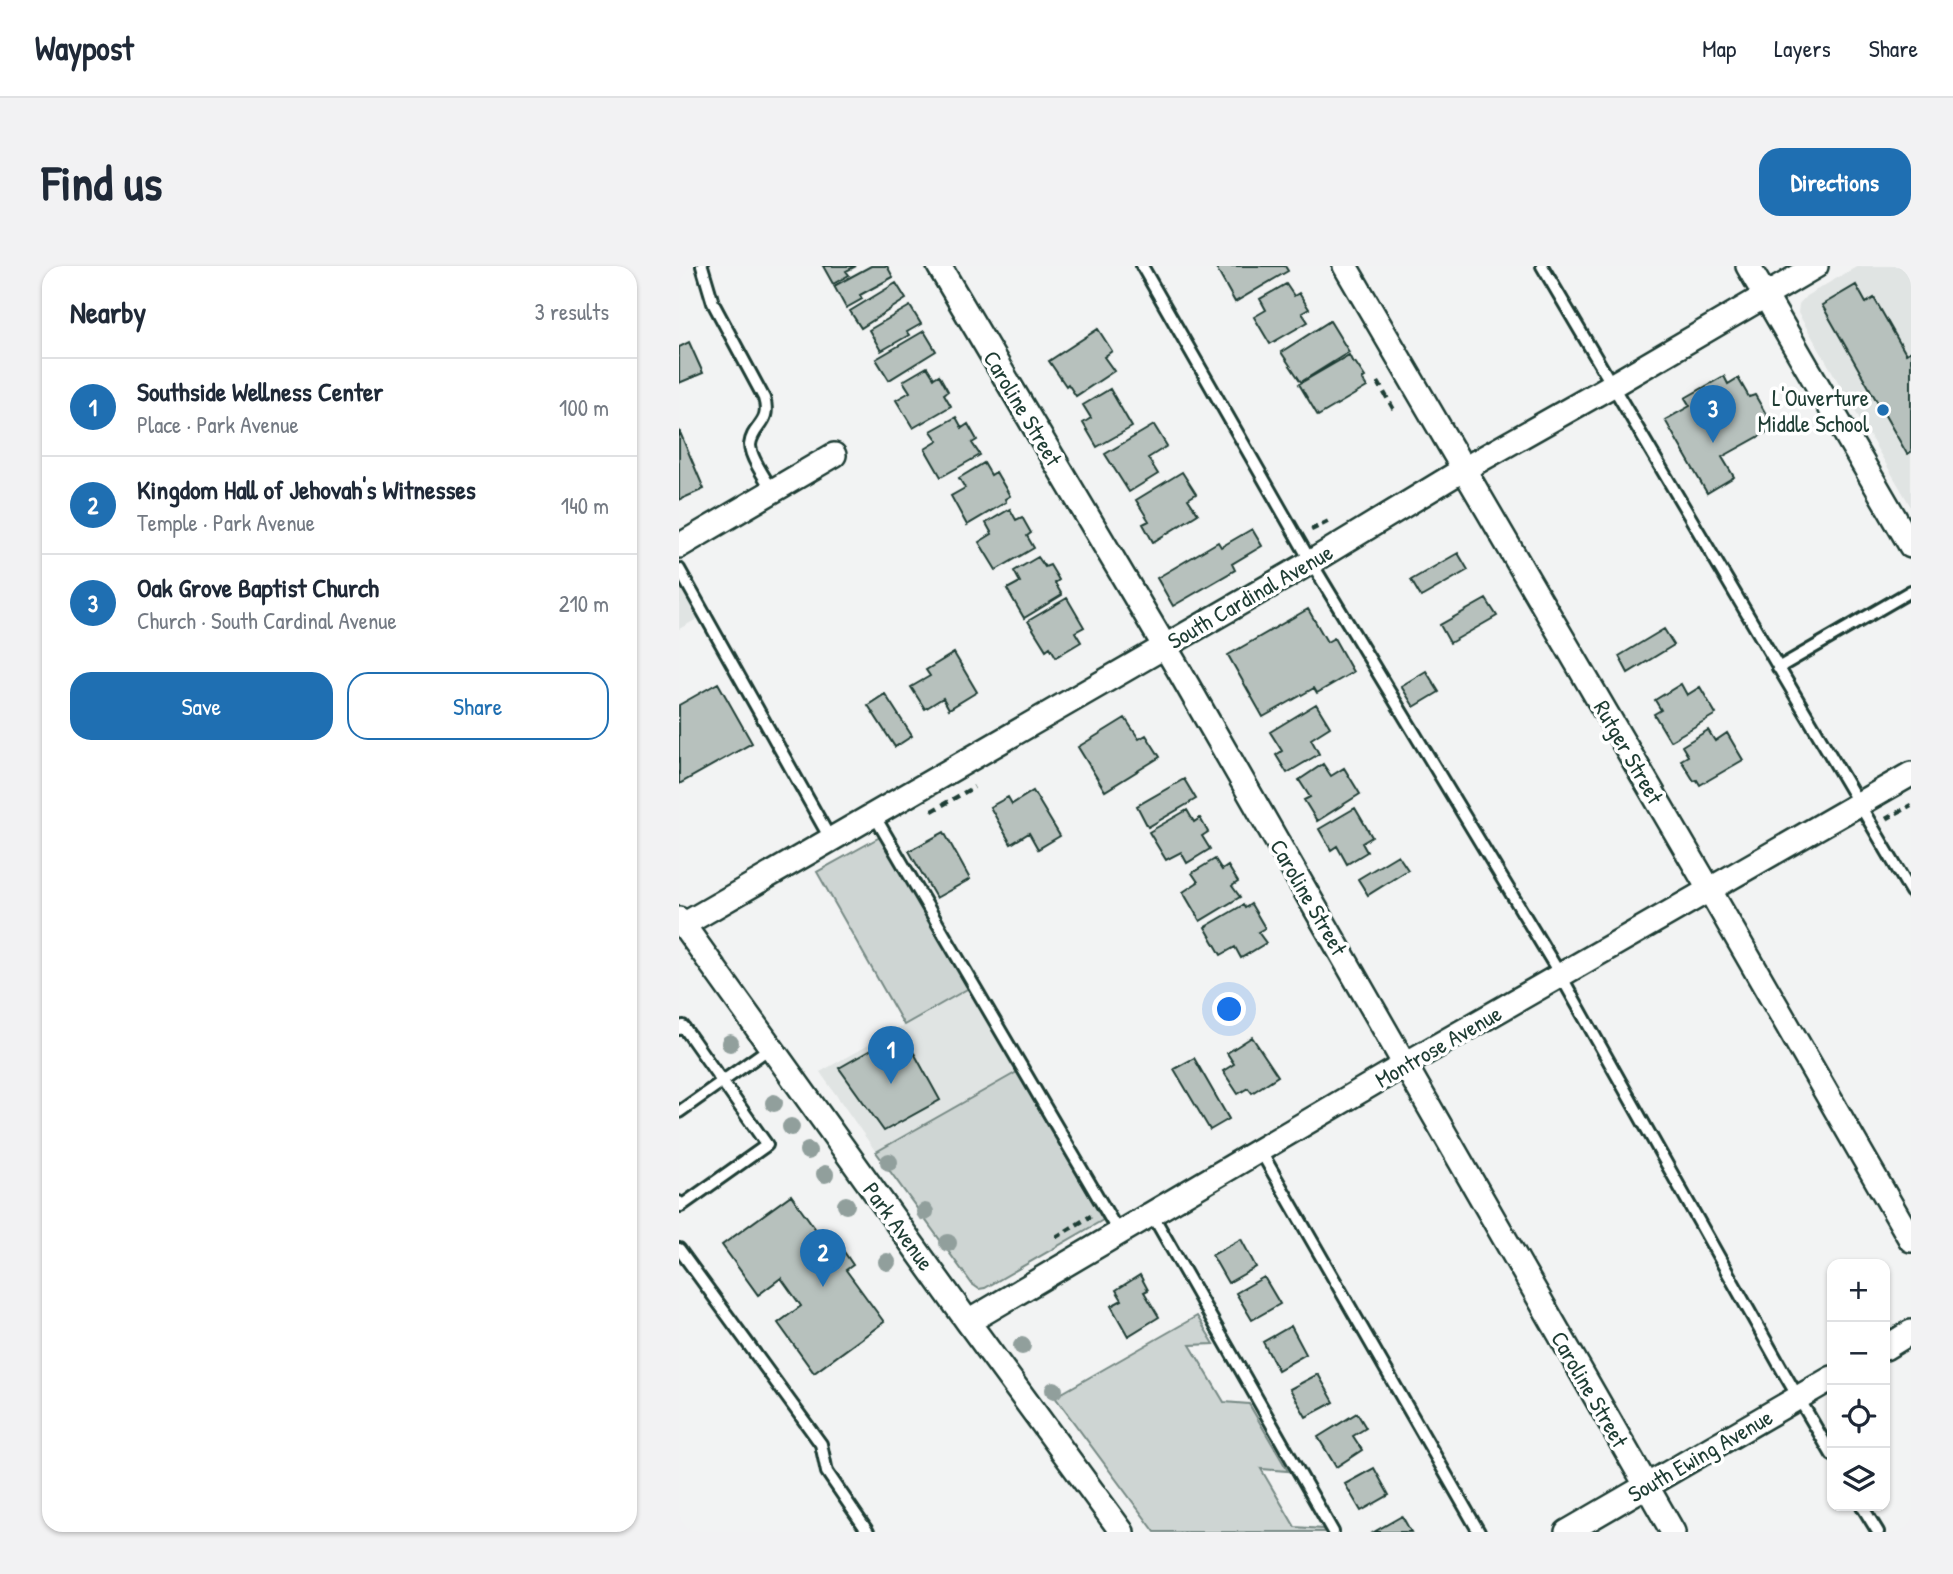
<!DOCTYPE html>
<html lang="en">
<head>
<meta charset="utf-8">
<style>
	:root { --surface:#fff; --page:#f2f2f3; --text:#1f2937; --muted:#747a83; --line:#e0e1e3; --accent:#1f6fb2 }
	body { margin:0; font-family:"Patrick Hand",sans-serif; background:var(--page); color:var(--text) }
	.controls { position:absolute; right:21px; bottom:21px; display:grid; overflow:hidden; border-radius:14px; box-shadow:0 2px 5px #0004 }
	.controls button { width:63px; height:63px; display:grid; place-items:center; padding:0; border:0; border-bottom:2px solid var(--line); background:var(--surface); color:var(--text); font:35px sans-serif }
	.you { position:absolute; left:551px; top:744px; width:24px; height:24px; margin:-18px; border:5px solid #fff; border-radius:50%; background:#1a73e8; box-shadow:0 0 0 10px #1a73e833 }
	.badge { display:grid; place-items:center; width:46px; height:46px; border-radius:50%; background:var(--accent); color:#fff; font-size:23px; font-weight:700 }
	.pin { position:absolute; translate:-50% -58px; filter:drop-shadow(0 2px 4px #0008) }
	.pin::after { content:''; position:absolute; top:37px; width:24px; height:21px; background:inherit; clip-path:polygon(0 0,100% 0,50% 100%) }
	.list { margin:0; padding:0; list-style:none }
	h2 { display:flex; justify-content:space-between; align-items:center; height:91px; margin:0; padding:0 28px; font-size:30px }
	h2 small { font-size:23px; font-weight:400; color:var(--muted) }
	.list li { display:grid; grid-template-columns:46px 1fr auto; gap:21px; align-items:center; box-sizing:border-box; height:98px; padding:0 28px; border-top:2px solid var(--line) }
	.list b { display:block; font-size:26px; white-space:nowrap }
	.list p { margin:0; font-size:23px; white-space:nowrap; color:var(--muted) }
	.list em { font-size:23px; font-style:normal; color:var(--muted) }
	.actions { display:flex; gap:14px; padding:21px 28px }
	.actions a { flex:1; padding:16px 0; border:2px solid var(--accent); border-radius:21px; text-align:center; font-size:24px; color:var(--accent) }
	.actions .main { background:var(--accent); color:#fff }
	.icon { flex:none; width:38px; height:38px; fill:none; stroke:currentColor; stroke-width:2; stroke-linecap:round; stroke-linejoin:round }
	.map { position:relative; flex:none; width:1232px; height:1266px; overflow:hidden; border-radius:21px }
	header { display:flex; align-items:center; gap:42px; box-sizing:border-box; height:98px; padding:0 35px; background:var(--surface); border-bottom:2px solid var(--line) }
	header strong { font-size:33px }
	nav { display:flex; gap:38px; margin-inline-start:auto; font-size:24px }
	.intro { display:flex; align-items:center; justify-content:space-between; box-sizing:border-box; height:168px; padding:0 42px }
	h1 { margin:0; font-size:49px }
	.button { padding:18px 32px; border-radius:21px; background:var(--accent); color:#fff; font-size:24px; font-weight:700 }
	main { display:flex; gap:42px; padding:0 42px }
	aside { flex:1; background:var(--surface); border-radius:21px; box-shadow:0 2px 5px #0004 }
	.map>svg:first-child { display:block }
</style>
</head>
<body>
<header>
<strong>Waypost</strong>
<nav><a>Map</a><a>Layers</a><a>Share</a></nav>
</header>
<div class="intro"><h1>Find us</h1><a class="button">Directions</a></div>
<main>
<aside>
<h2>Nearby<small>3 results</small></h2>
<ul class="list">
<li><span class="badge">1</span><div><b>Southside Wellness Center</b><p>Place · Park Avenue</p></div><em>100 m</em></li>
<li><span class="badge">2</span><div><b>Kingdom Hall of Jehovah's Witnesses</b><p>Temple · Park Avenue</p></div><em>140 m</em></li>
<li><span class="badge">3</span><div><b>Oak Grove Baptist Church</b><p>Church · South Cardinal Avenue</p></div><em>210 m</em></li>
</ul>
<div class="actions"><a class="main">Save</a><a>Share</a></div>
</aside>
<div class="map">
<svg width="1232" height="1266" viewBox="0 0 1232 1266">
	<rect width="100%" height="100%" fill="#f2f3f3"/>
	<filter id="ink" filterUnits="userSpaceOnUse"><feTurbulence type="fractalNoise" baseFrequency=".0143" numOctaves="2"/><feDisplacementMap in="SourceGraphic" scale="14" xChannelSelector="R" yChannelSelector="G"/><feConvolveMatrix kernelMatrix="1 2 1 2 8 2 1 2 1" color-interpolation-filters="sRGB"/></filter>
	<g filter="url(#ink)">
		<!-- built -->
		<path fill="#e0e4e3" d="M 1179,0 L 1232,0 L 1232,241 L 1119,47 L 1120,38 L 1127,30 Z
			M 0,316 L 20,352 L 0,363 Z
			M 290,722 L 338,806 L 197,886 L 141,806 Z"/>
		<!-- green -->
		<path fill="#ced5d3" stroke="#768984" stroke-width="2" d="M 201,571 L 290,722 L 225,759 L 138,606 Z
			M 338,806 L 424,954 L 306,1022 L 300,1023 L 293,1018 L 197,886 Z
			M 518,1050 L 535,1078 L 511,1079 L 545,1136 L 570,1138 L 609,1205 L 582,1203 L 616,1261 L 644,1263 L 645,1266 L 476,1266 L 376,1131 Z"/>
		<!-- building -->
		<path fill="#b7c1bd" stroke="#1f3d34" stroke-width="2" d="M 144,0 L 177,0 L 167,5 L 170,9 L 154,18 Z
			M 192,0 L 208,0 L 214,11 L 181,29 L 183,33 L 167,42 L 155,20 Z
			M 536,0 L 606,0 L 609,5 L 556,36 Z
			M 217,17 L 227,33 L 182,62 L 171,45 Z
			M 607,18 L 615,30 L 620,27 L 630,43 L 623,47 L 629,56 L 591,78 L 575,51 L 587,44 L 581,33 Z
			M 1177,19 L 1187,37 L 1195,32 L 1227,88 L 1232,85 L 1232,186 L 1228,188 L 1143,39 Z
			M 231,40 L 242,58 L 228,66 L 230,69 L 202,85 L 190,64 Z
			M 651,55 L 670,86 L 622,116 L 602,86 Z
			M 419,63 L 433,85 L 425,91 L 435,105 L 397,130 L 389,118 L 387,120 L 370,95 Z
			M 245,65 L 257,85 L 210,114 L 197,93 Z
			M 10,76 L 24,107 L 0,117 L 0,81 Z
			M 670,89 L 674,97 L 676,96 L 686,111 L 683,113 L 688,121 L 639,150 L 620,118 Z
			M 248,101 L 255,112 L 260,109 L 269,125 L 265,128 L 272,140 L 234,162 L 217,134 L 231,126 L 224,115 Z
			M 1045,110 L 1049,118 L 1059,112 L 1070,131 L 1076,129 L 1095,162 L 1043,191 L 1055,211 L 1028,227 L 986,154 L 1011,140 L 1006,132 Z
			M 431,123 L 453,161 L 418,181 L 404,157 L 412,152 L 404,139 Z
			M 277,151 L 283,162 L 289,158 L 298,174 L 293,177 L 301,189 L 262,211 L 246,183 L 259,175 L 252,165 Z
			M 475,159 L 488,180 L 469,192 L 479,208 L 450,226 L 426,188 Z
			M 0,164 L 25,223 L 0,234 Z
			M 305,197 L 312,209 L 317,206 L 331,230 L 326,233 L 327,236 L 288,259 L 272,230 L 286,222 L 280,212 Z
			M 503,206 L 517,228 L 509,233 L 519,248 L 474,276 L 464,258 L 470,255 L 457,234 Z
			M 331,243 L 337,254 L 343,251 L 352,267 L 348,270 L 355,282 L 317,304 L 300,276 L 313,268 L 307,257 Z
			M 573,263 L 583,280 L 553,298 L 556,304 L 494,340 L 478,312 L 539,276 L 542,281 Z
			M 779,287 L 789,304 L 742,331 L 732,314 Z
			M 359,291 L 366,301 L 371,299 L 380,314 L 376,317 L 383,329 L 345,352 L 328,323 L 341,316 L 335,305 Z
			M 388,332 L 405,361 L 396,366 L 402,376 L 377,391 L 371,381 L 367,384 L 349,355 Z
			M 807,333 L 818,350 L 771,377 L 761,359 Z
			M 629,343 L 648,376 L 655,372 L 674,406 L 638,427 L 635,422 L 584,451 L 549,389 Z
			M 985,363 L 995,379 L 949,407 L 940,390 Z
			M 275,387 L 298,426 L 270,443 L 264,432 L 246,443 L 232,421 L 251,410 L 247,404 Z
			M 747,405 L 760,426 L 735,441 L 722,420 Z
			M 39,417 L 73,477 L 0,518 L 0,439 Z
			M 1002,418 L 1008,429 L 1021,421 L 1037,448 L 991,475 L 975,448 L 982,444 L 976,434 Z
			M 206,428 L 233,470 L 216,481 L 189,439 Z
			M 637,438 L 651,461 L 632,473 L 640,488 L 608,507 L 597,489 L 603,485 L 591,466 Z
			M 446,452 L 460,473 L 467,469 L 481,491 L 426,525 L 399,481 Z
			M 1029,464 L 1036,475 L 1048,467 L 1064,494 L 1021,519 L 1018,514 L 1015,515 L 1002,494 L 1009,490 L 1003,480 Z
			M 644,498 L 652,510 L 665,502 L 681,528 L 638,555 L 625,534 L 631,531 L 620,514 Z
			M 505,513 L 517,533 L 469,561 L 458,540 Z
			M 354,525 L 381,570 L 359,583 L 350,567 L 332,578 L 311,541 L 329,531 L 333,538 Z
			M 676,542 L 693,571 L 683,577 L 688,586 L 668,598 L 658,580 L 652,584 L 640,563 Z
			M 508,544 L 515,556 L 521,552 L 529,566 L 523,570 L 531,583 L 508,597 L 502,586 L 487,594 L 470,566 Z
			M 265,566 L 291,613 L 257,632 L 230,585 Z
			M 719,589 L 729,604 L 689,629 L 679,613 Z
			M 536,593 L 543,604 L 549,600 L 559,616 L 553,620 L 561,631 L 521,655 L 504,626 L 519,616 L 513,607 Z
			M 572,638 L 586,662 L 579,666 L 587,677 L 562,692 L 556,681 L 542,689 L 526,661 L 564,639 L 566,642 Z
			M 218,769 L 230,789 L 235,787 L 261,834 L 205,865 L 160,802 Z
			M 573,771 L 599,810 L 573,827 L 569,822 L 559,828 L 544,805 L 555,798 L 548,787 Z
			M 515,792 L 550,853 L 531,864 L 495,803 Z
			M 112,929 L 151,983 L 159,977 L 174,999 L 167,1004 L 205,1056 L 135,1107 L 99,1057 L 122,1040 L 102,1012 L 79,1029 L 43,979 Z
			M 562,973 L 577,1001 L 549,1017 L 533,989 Z
			M 461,1009 L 469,1024 L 465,1026 L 480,1051 L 449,1070 L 432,1040 L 443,1034 L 437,1024 Z
			M 585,1011 L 601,1038 L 573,1054 L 557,1027 Z
			M 612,1060 L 627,1088 L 599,1104 L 584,1076 Z
			M 639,1108 L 655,1136 L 627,1151 L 611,1123 Z
			M 678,1147 L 687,1162 L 674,1170 L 683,1184 L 657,1201 L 639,1171 Z
			M 695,1202 L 710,1229 L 682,1245 L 666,1218 Z
			M 723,1250 L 732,1266 L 695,1266 Z"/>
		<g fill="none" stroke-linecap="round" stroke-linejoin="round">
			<defs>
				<path id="lane" d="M 23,0 L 34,37 L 85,132 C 93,158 73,159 71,179 C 71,191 87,214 94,225
					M 463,0 L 632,296 L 882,710 L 1105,1107 L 1153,1189
					M 863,0 L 1232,626
					M 0,303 L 152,574
					M 1099,402 L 1232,325
					M 195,549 L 440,967
					M 0,763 L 4,760 L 88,879 L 2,940 L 0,936
					M 0,846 L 92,781
					M 581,884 L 800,1266
					M 473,948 L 654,1266
					M 0,983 L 142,1178 L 148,1206 L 189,1266
					M 1183,1240 L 1199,1266"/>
				<path id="street" d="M 260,0 L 498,401 L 994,1266
					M 666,0 L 1030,623 L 1232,974
					M 1069,0 L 1232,280
					M 0,280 L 155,189
					M 0,653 L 289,1056 L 443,1266
					M 4,659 L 632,296 L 785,203 L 932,120 L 1137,0
					M 289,1056 L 725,799 L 1232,508
					M 1206,1082 L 1232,1066
					M 888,1266 L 1153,1112"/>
			</defs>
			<!-- lane casing -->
			<use href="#lane" stroke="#1f3d34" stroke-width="16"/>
			<!-- street casing -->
			<use href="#street" stroke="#1f3d34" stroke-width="28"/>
			<!-- path -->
			<path stroke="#1f3d34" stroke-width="4.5" stroke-dasharray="7 5" stroke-linecap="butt" d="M 699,116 L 715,144
				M 632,264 L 652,254
				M 253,545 L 295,521
				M 1207,553 L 1232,539
				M 377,971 L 412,950"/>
			<!-- lane -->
			<use href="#lane" stroke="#fff" stroke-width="10"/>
			<!-- street -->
			<use href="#street" stroke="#fff" stroke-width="23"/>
		</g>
		<!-- trees -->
		<g fill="#919f9c">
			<circle cx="51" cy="777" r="9"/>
			<circle cx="95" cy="837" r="9"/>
			<circle cx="112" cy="861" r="9"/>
			<circle cx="129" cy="885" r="9"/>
			<circle cx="210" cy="896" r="9"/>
			<circle cx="146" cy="908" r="9"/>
			<circle cx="167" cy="939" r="9"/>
			<circle cx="246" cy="946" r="9"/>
			<circle cx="269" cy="977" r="9"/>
			<circle cx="208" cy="996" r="9"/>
			<circle cx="343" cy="1080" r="9"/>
			<circle cx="375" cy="1124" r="9"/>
		</g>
	</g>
	<!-- markers -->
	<circle fill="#1f6fb2" stroke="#fff" stroke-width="2.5" cx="1204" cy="144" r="7"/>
	<g text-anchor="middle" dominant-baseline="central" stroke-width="7" stroke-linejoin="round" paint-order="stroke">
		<!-- poi labels -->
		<g font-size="23" fill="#1f3d34" stroke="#fff" text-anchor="end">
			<text x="1190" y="131">L'Ouverture<tspan x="1190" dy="26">Middle School</tspan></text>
		</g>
		<!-- street labels -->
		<g font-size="23" fill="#1f3d34" stroke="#fff">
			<text transform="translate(344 142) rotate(59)">Caroline Street</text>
			<text transform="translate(571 330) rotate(-30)">South Cardinal Avenue</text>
			<text transform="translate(950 486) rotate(60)">Rutger Street</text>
			<text transform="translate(630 631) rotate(60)">Caroline Street</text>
			<text transform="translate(759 780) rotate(-30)">Montrose Avenue</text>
			<text transform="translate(220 960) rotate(54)">Park Avenue</text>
			<text transform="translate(911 1123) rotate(60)">Caroline Street</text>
			<text transform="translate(1021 1189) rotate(-30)">South Ewing Avenue</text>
		</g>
	</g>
</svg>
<div class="controls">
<button>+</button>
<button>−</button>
<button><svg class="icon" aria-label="locate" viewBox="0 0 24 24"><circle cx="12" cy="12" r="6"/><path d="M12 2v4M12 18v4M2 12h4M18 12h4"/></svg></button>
<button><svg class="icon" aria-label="layers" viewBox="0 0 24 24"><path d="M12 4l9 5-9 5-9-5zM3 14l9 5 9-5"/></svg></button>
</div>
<div class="you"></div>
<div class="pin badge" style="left:212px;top:818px">1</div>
<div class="pin badge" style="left:144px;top:1021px">2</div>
<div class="pin badge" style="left:1034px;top:177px">3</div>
</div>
</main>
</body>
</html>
